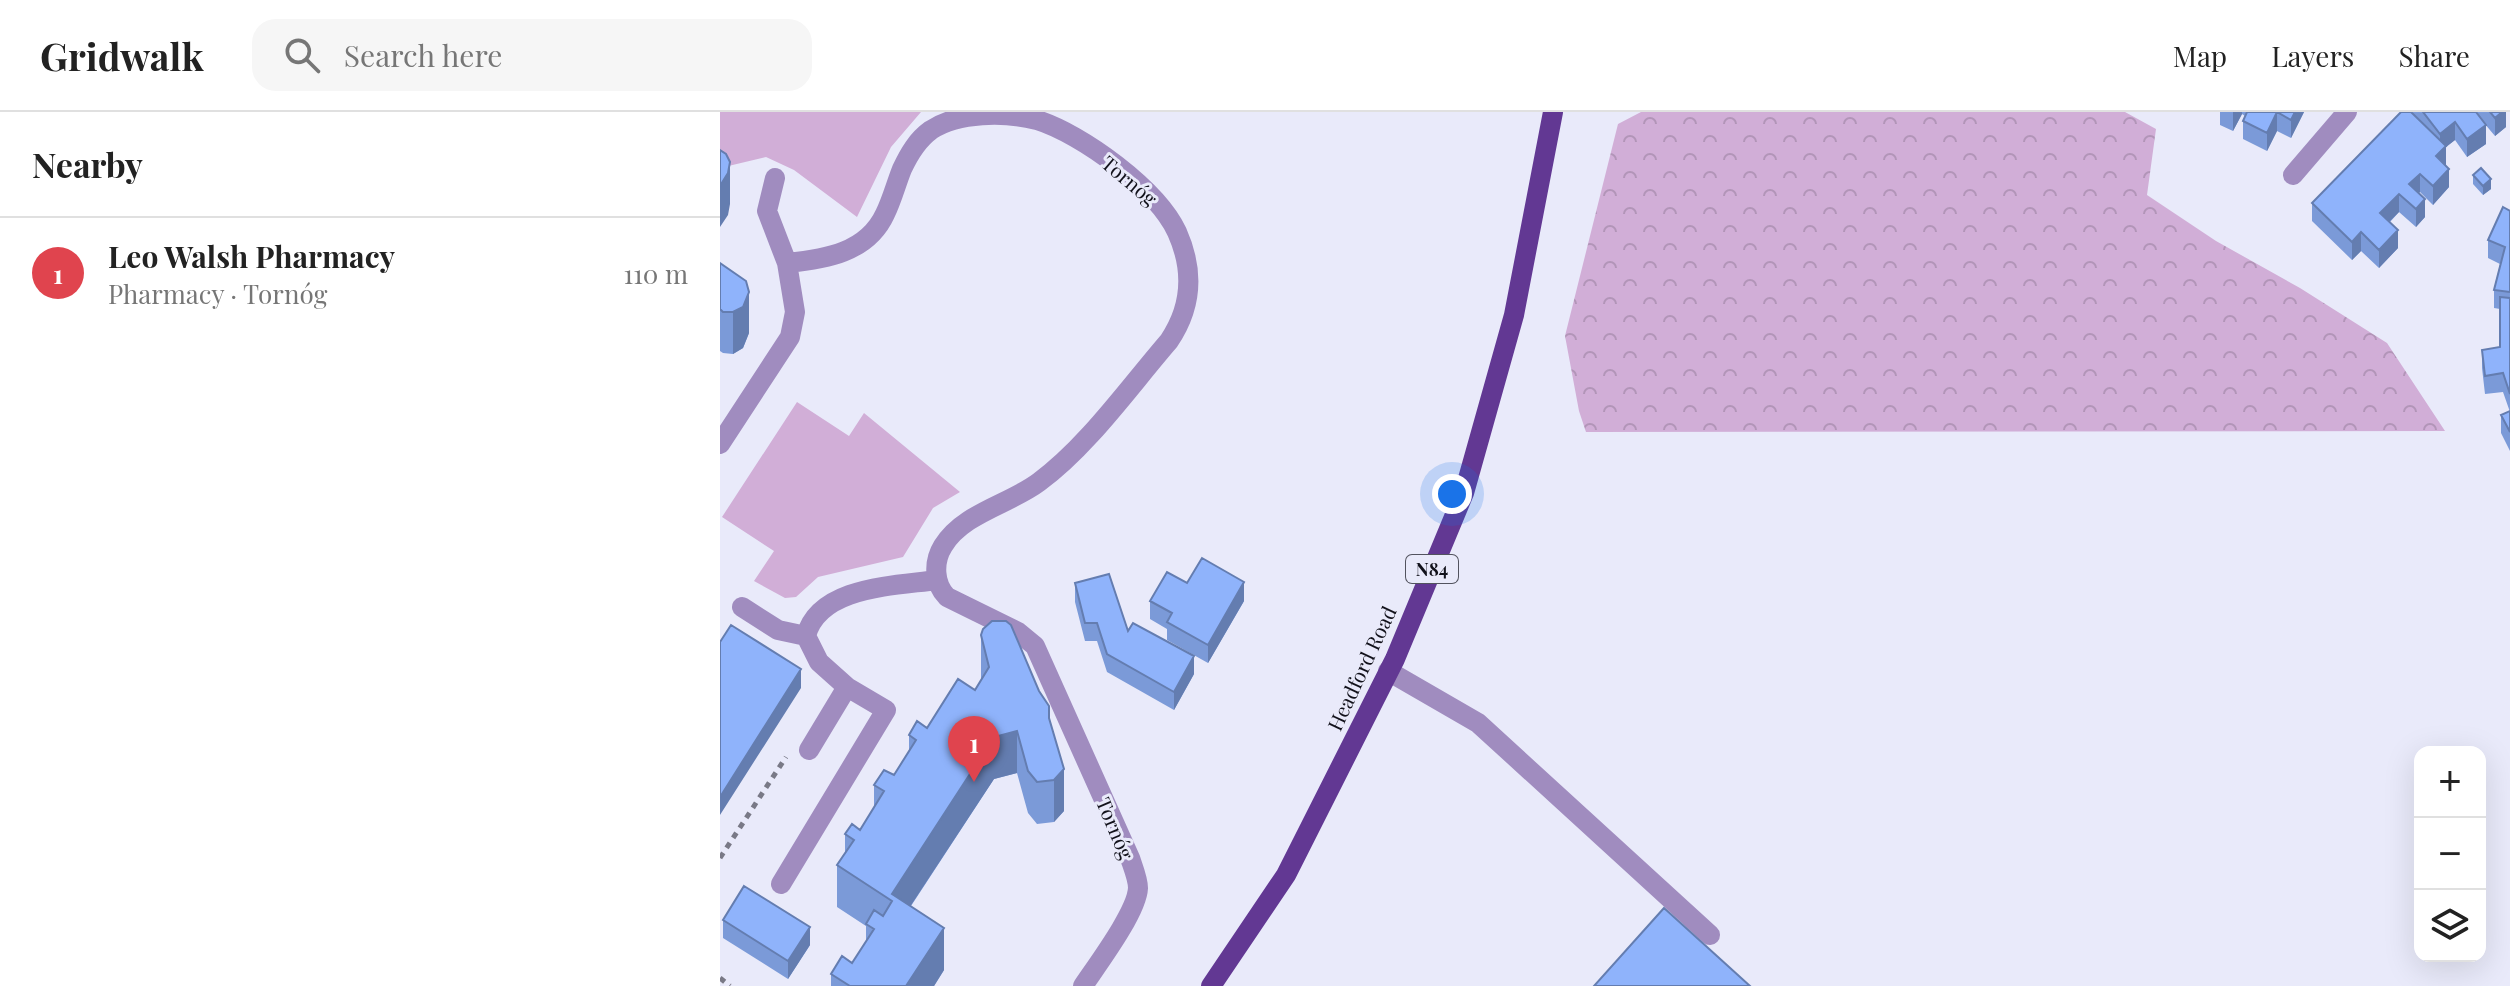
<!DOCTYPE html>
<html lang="en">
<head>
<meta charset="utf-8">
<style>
	:root { --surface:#fff; --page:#f6f6f6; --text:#222; --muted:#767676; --line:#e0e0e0; --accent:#488e86 }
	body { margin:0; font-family:"Playfair Display",serif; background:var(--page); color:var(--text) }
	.controls { position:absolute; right:24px; bottom:24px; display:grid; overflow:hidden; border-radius:16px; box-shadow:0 8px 32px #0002 }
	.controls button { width:72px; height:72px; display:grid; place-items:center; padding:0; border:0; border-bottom:2px solid var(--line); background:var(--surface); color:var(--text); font:40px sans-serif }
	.you { position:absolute; left:732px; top:382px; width:28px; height:28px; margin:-20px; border:6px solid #fff; border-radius:50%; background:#1a73e8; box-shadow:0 0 0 12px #1a73e833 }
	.badge { display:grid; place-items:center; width:52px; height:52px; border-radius:50%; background:var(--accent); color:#fff; font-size:26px; font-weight:700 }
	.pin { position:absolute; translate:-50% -66px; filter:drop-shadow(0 2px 4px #0008) }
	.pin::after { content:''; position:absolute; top:42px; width:28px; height:24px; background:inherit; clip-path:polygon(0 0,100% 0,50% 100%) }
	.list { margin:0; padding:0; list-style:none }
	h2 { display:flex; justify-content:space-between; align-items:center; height:104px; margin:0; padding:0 32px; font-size:34px }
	h2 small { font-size:26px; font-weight:400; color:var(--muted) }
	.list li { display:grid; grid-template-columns:52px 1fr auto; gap:24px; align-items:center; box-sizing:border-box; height:112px; padding:0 32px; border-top:2px solid var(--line) }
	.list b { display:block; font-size:30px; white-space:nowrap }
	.list p { margin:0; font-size:26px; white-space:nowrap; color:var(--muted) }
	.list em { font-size:26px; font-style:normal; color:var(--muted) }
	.icon { flex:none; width:44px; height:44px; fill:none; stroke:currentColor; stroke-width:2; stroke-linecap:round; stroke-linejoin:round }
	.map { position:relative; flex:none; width:1790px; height:874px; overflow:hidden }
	header { display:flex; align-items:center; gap:48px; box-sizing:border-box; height:112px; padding:0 40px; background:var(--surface); border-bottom:2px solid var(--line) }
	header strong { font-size:38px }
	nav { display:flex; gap:44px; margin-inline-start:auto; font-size:28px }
	.search { width:560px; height:72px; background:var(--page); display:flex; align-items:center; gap:20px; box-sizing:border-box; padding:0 28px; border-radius:24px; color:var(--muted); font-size:30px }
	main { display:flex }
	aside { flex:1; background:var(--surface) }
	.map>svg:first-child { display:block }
</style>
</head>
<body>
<header>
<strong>Gridwalk</strong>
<div class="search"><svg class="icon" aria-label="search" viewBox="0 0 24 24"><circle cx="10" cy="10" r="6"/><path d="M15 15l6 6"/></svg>Search here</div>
<nav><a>Map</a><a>Layers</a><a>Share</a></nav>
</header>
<main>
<aside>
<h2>Nearby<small></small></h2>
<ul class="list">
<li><span class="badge" style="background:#e0444e">1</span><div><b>Leo Walsh Pharmacy</b><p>Pharmacy · Tornóg</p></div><em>110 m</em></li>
</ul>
</aside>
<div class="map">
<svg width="1790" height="874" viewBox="0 0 1790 874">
	<defs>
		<pattern id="forest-crowns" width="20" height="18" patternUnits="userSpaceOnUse" patternTransform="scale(2)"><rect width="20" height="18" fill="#d1aed7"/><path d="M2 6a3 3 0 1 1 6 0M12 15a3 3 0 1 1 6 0" fill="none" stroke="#b295b8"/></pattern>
	</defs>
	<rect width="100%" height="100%" fill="#e9eafa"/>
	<!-- grass -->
	<path fill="#d1aed7" d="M 0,0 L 201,0 L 171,35 L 137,105 L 74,58 L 46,45 L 0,56 Z
		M 77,290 L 129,324 L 144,301 L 240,380 L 213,396 L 183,445 L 98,465 L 76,485 L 65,486 L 34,469 L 54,439 L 2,405 Z"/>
	<!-- forest -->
	<path fill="url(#forest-crowns)" d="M 921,0 L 1405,0 L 1436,17 L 1427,83 L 1496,129 L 1580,176 L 1667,231 L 1725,319 L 866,320 L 859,299 L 845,224 L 898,12 Z"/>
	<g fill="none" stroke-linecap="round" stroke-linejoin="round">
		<!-- path -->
		<path stroke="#797986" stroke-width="5" stroke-dasharray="6 6" stroke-linecap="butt" d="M 0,746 L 66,645
			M 0,866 L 10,874"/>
		<!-- minor -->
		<path stroke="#a08cbf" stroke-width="20" d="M 1573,63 L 1627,0
			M 55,66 L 47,99 L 67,151 C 105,147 147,141 165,102 C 172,88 176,72 182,57 C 189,42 197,28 211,18 C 238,0 285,0 317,8 C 362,22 437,77 457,120 C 474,158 472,195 449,229 C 410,274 367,335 319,370 C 290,392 243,401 223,434 C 213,450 214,472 227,485 L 298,520 L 315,534 L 410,746 C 413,755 418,767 418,776 C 417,800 377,853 363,874
			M 0,332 L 70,225 L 75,200 L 67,151
			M 22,495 L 58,518 L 86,524
			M 668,559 L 758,611 L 990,823
			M 89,638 L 127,575 L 99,550 L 86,524 C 99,474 175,474 217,468
			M 61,772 L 166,598 L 127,575"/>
		<!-- major -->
		<path stroke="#623893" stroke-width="20" d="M 491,874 L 566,763 L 675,547 L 744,381 L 794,203 L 833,0"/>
	</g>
	<!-- wall -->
	<path fill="#7b9ad8" d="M 1500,0 L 1584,0 L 1571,26 L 1557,19 L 1547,39 L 1523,27 L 1523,9 L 1525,4 L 1522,2 L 1513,19 L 1500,13 Z
		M 1681,0 L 1786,0 L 1786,15 L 1775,24 L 1764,11 L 1766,32 L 1747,45 L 1735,28 L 1726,35 L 1725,53 L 1729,75 L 1713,93 L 1700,80 L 1698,81 L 1705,105 L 1696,115 L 1679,100 L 1670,110 L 1678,136 L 1659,156 L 1641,139 L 1632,148 L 1592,109 L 1592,91 Z
		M 1753,63 L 1771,77 L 1763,83 L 1753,72 Z
		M 1790,99 L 1790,339 L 1781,321 L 1781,303 L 1790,300 L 1783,280 L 1765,282 L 1762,256 L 1762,238 L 1780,235 L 1780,197 L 1774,196 L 1774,178 L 1780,152 L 1768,146 L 1768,128 Z
		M 0,151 L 29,221 L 23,236 L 13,242 L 3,241 L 0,239 Z
		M 355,471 L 408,519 L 474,562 L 454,598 L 387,560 L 377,529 L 365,529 L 355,490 Z
		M 467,471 L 524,489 L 488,551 L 447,528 L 447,517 L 430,507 L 430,489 Z
		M 261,523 L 329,606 L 344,699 L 334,710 L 317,712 L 308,701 L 297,661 L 274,667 L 191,794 L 224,858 L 214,874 L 111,874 L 111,862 L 132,851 L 146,830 L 146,814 L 117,795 L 117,753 L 125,742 L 125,722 L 140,718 L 154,695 L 154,673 L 174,663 L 189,639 L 189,623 L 207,616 L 255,578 L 261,568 Z
		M 3,808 L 90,833 L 68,867 L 3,826 Z"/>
	<!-- shaded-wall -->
	<path fill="#647db0" d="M 1513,0 L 1522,0 L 1522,2 L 1513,19 Z
		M 1557,0 L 1557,19 L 1547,39 L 1547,21 Z
		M 1575,0 L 1584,0 L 1571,26 L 1571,8 Z
		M 1782,0 L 1786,0 L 1786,15 L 1775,24 L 1775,6 Z
		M 1735,10 L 1735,28 L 1726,35 L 1726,53 L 1716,63 L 1716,44 L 1720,40 L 1720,22 Z
		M 1766,13 L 1766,32 L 1747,45 L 1747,27 Z
		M 10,50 L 10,92 L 8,103 L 0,115 L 0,74 Z
		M 1729,57 L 1729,75 L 1713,93 L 1713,74 Z
		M 1700,62 L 1700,80 L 1689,90 L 1689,72 Z
		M 1771,67 L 1771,77 L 1763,83 L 1763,74 Z
		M 1679,82 L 1679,100 L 1660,119 L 1660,101 Z
		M 1705,87 L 1705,105 L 1696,115 L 1696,97 Z
		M 1678,118 L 1678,136 L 1659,156 L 1659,138 Z
		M 1641,120 L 1641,139 L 1632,148 L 1632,130 Z
		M 29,180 L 29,221 L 23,236 L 13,242 L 13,200 Z
		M 524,470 L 524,489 L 488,551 L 488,533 Z
		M 474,544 L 474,562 L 454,598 L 454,580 Z
		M 81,557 L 81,576 L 0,703 L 0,685 Z
		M 297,619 L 297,661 L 274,667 L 172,822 L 172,782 L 274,625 Z
		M 344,657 L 344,699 L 334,710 L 334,668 Z
		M 90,815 L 90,833 L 68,867 L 68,849 Z
		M 224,816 L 224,858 L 214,874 L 186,874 Z"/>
	<!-- building -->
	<path fill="#8fb3fb" stroke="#647db0" stroke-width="2" d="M 1527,0 L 1575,0 L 1571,8 L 1557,0 L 1547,21 L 1523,9 Z
		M 1681,0 L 1691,0 L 1726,34 L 1716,44 L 1729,57 L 1713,74 L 1700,62 L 1689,72 L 1705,87 L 1696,97 L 1679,82 L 1660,101 L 1678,118 L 1659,138 L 1641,120 L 1632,130 L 1592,91 Z
		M 1703,0 L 1756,0 L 1766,13 L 1747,27 L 1735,10 L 1720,22 Z
		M 1770,0 L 1782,0 L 1775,6 Z
		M 0,38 L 6,42 L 10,50 L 8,61 L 0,74 Z
		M 1761,56 L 1771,67 L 1763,74 L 1753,63 Z
		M 1783,95 L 1790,99 L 1790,180 L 1774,178 L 1785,135 L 1768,128 Z
		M 0,151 L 26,169 L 29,180 L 23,195 L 13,200 L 3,200 L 0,197 Z
		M 1780,185 L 1790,186 L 1790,282 L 1783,261 L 1765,264 L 1762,238 L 1780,235 Z
		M 1790,299 L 1790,320 L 1781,303 Z
		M 482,446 L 524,470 L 488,533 L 447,510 L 452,501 L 430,489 L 447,460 L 467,471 Z
		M 389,462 L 408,519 L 413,511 L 474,544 L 454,580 L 387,542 L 377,511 L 365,511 L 355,471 Z
		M 272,509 L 286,509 L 291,513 L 319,579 L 329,594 L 329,606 L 344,657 L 334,668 L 317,670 L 308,659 L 297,619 L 274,625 L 172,782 L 224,816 L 186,874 L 130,874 L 111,862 L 122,844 L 132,851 L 154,817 L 146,812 L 154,798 L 163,804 L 172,789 L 117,753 L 134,728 L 125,722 L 132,712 L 140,718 L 164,679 L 154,673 L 164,658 L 174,663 L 196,628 L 189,623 L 197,609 L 207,616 L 238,567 L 255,578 L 269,555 L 261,523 L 263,517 Z
		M 11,513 L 81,557 L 0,685 L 0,530 Z
		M 24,774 L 90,815 L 68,849 L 3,808 Z
		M 944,796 L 1030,874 L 874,874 Z"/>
	<g text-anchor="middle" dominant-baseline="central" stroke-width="6" stroke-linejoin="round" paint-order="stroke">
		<!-- shield labels -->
		<rect fill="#e9eafa" stroke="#52535e" stroke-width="2" x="686" y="443" width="52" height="28" rx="6"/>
		<g font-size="18" font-weight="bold" fill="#12121b">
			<text x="712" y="457">N84</text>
		</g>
		<!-- street labels -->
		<g font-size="20" fill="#12121b" stroke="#e9eafa">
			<text transform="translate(410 68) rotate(40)">Tornóg</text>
			<text transform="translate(641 556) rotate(-65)">Headford Road</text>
			<text transform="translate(396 716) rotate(67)">Tornóg</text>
		</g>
	</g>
</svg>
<div class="controls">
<button>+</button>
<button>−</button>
<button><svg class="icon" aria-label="layers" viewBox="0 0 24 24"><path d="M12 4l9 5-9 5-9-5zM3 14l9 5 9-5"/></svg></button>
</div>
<div class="you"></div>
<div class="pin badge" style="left:254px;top:670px;background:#e0444e">1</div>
</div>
</main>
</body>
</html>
